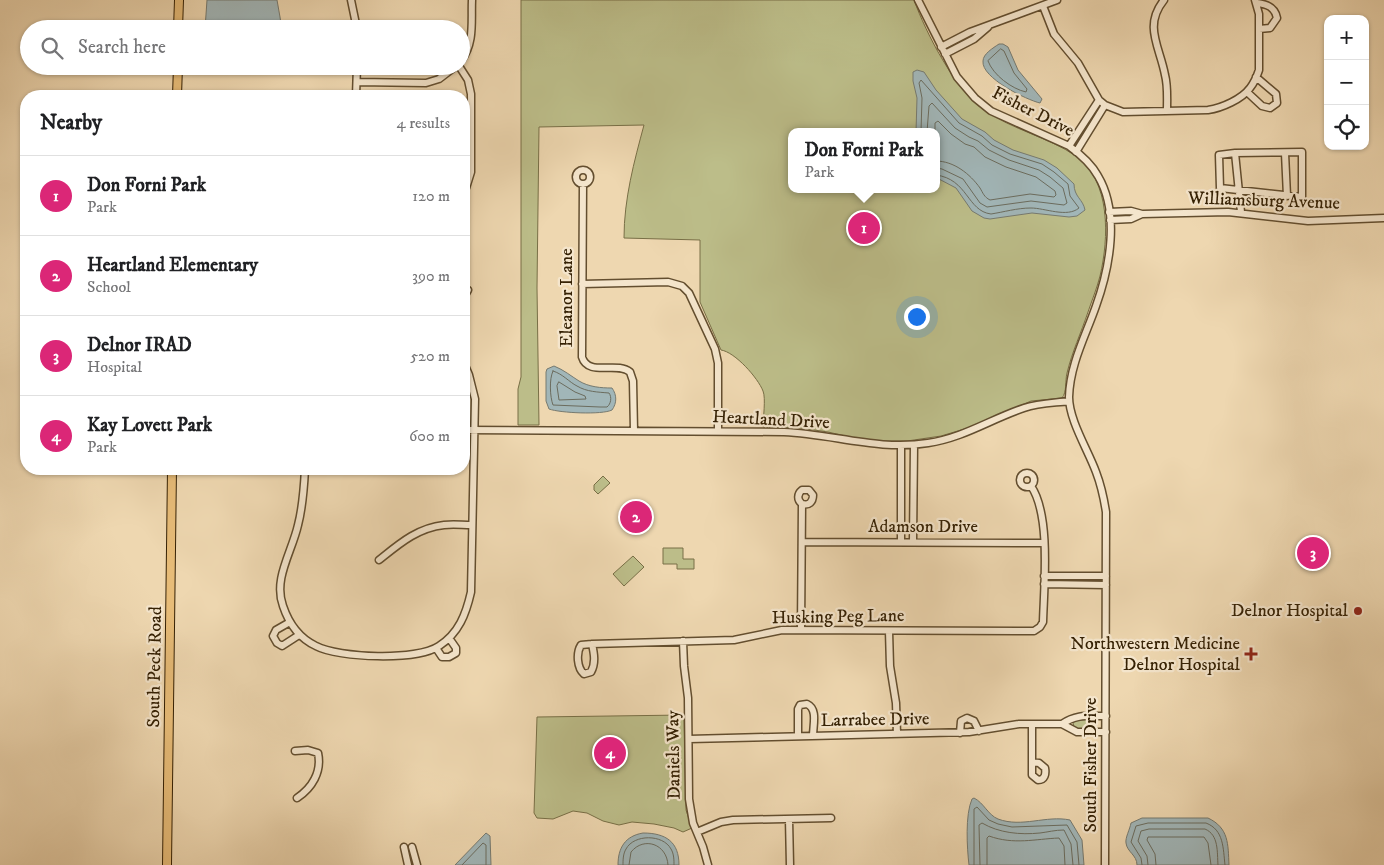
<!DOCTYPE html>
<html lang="en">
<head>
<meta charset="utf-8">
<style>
	:root { --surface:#fff; --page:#f6f6f6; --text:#202124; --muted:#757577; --line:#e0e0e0; --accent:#db2777 }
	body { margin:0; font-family:"IM FELL DW Pica",serif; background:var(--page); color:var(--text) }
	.controls { position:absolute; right:15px; top:15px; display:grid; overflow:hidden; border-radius:10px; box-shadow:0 1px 4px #0004 }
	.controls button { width:45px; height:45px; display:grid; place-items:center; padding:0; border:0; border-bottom:1px solid var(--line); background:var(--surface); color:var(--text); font:25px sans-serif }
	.you { position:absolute; left:916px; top:316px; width:18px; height:18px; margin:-12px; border:4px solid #fff; border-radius:50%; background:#1a73e8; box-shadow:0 0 0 8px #1a73e833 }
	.badge { display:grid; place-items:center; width:32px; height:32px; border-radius:50%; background:var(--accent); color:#fff; font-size:16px; font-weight:700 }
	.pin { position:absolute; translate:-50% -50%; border:2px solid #fff; box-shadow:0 1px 5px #0006 }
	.popup { position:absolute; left:788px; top:128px; width:152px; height:65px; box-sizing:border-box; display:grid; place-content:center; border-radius:10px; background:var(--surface); filter:drop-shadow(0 1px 4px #0005); font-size:16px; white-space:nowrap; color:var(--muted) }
	.popup b { font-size:19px; color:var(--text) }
	.popup::after { content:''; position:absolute; left:50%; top:100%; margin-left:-10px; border:10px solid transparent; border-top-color:var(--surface) }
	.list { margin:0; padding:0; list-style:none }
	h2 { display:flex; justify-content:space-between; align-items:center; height:65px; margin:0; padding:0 20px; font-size:21px }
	h2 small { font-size:16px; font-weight:400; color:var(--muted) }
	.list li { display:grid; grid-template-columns:32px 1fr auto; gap:15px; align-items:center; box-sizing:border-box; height:80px; padding:0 20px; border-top:1px solid var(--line) }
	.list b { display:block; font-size:19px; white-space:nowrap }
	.list p { margin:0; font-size:16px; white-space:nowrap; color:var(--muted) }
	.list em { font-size:16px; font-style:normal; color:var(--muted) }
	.icon { flex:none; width:28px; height:28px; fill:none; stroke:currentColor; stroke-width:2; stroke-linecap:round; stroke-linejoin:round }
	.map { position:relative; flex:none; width:1384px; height:865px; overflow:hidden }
	.search { position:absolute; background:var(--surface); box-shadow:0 1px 4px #0004; left:20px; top:20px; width:450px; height:55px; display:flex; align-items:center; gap:12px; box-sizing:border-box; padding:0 18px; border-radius:28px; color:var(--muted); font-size:19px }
	.panel { position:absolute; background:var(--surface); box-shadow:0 1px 4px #0004; left:20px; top:90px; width:450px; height:385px; border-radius:20px }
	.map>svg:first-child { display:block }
</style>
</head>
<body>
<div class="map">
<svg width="1384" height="865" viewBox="0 0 1384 865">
	<rect width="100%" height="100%" fill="#eed7b0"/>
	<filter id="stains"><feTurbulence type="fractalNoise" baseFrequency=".004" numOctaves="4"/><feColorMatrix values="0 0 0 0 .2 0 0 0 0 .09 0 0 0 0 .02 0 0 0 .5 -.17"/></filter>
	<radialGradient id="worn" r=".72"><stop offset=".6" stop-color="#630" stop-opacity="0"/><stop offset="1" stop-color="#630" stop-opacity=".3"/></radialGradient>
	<!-- green -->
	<path fill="#bcbd89" stroke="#786f46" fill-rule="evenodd" d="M 521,0 L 914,0 C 926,33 955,90 984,110 C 1013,130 1048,137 1076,156 C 1111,181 1109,238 1100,276 C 1097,288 1092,300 1088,312 C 1081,333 1072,352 1067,373 C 1065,381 1067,392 1062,398 L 1031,401 L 971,427 L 941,436 L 907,441 L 878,441 L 854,438 L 828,432 L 800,428 L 763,427 C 763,419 766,398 763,391 C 758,378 735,352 721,350 L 700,302 L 700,240 L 624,238 C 624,199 634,162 644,125 L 539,127 L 537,288 L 539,425 L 518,425 L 518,389 L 521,377 ZM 792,132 L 936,132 L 936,189 L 792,189 Z
		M 603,476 L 610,483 L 598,494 L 594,490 L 594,485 Z
		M 663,548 L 683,548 L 683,559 L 694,559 L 694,569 L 677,569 L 677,564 L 663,564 Z
		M 633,556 L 644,567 L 624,586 L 613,574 Z
		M 684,715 L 686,810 L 692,828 L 683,832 L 674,828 L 654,824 L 632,822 L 619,825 L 603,821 L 587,813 L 573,811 L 553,819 L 537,818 L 534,813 L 537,717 Z
		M 1078,719 L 1091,719 L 1095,725 L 1091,729 L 1077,729 L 1074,727 L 1073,723 Z"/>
	<!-- water -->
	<path fill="#a1b6b8" stroke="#767a70" d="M 207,0 L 277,0 L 280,17 L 281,24 L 278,29 L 205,29 Z
		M 999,44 L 1003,44 L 1008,47 L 1018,70 L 1042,99 L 1040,103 C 1027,100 981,78 983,61 C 983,54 993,48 999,44 Z
		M 917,70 L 924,72 L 936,90 L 962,119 L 985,132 L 994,140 L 1013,150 L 1044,160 L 1057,168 L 1074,184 C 1074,197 1083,199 1085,210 L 1077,216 L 1069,217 L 1032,213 L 990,219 L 984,218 L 972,211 L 956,188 L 937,178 L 936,132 L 916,132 L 917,98 L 913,81 L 913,72 Z
		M 554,366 C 564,370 571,376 579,381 C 589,387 601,388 612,388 C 617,395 617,403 612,410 C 602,415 560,413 549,409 L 546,401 L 546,372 L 547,369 Z
		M 974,798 C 984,803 988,815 998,819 C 1022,828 1046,815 1070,820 L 1082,840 L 1084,865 L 969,865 C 967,848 965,815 972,799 Z
		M 1142,818 L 1208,818 C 1229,828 1228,844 1229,865 L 1137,865 C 1137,855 1127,852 1126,843 C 1125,838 1130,829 1131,823 Z
		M 486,833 L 490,836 L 491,865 L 455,865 Z
		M 643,833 C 666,833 679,842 679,865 L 618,865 C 618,848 625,836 643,833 Z"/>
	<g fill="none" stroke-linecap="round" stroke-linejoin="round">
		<!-- shore -->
		<path stroke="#6b6c5e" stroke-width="1" d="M 1001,49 L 1004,51 L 1014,73 L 1027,89 L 1026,92 C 1012,89 993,75 988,61 Z
			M 921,132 L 922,98 L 919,83 L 921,80 L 959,123 L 982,136 L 992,145 L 1010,154 L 1042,164 L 1054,172 L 1068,184 L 1070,196 L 1079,208 C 1067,218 1045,208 1031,208 C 1017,208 1004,212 991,214 C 967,211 968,179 936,175
			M 927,132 L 929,106 L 932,103 L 955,128 L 969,137 L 978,141 L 989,150 L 1009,160 L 1039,170 L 1050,177 L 1063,188 L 1067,203 L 1064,205 L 1031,201 L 987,207 L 980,203 L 963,179 L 942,169 L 936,168
			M 935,132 L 935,123 L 938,121 L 951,134 L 965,144 L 974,147 L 985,157 L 1006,167 L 1036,177 L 1055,191 L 1056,195 L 1054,197 L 1030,194 L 990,200 C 984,197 983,193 980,188 C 970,174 954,161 936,161
			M 553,371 C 563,374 569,382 577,386 C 587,392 598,392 609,393 C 612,397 611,404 607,407 L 600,407 L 553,405 C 550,397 549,379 553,371 Z
			M 559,382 L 575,392 L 585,396 L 586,399 L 559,400 L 557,386 Z
			M 462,865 L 483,843 L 486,845 L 486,865
			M 623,865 C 623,860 623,854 626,849 C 634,834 663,834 671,849 C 674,854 674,860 674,865
			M 629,865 L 631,852 C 644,836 667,844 668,865
			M 974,865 L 974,809 L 977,807 L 989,820 L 998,824 L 1012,827 L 1067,825 L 1077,842 L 1079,865
			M 980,865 L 979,825 L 982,823 C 999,833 1020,835 1040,833 C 1048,832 1055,830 1064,830 L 1071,844 L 1073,865
			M 987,865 L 987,838 L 989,836 C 1014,845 1035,839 1059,838 L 1064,846 L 1065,865
			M 1142,865 L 1141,858 L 1131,842 L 1136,826 L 1148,823 L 1206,823 C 1224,830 1223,848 1225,865
			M 1148,865 L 1147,856 L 1138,841 L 1141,831 L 1149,829 L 1205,829 C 1219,835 1217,852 1218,865
			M 1156,865 L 1155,854 L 1147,840 L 1148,837 L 1204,837 L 1208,843 L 1211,865"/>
		<defs>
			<path id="minor" d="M 351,0 L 357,29
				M 918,0 L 957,77 L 975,98 L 991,111 L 1069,146 C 1080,154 1091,163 1098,176 C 1120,213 1110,267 1096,306 C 1086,335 1070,364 1069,397 C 1069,420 1088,450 1096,472 C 1101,485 1104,499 1106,512 L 1105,865
				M 1164,0 C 1143,26 1160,47 1165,75 C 1168,86 1167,99 1167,111
				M 1257,3 C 1267,4 1275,7 1277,18 L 1270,28 L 1259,29
				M 1043,6 L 1054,34 L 1078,63 L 1099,100 L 1105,105 L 1123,112 L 1208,110 C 1222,108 1242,99 1250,88 C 1254,83 1257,76 1259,70 L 1259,14 L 1255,0
				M 941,47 L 970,32 L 1057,0
				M 945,54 L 974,39 L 988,27
				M 461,61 C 475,43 471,21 472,0
				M 459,66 L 468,80 L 471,94 L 471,172 L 466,188
				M 357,82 L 426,83 L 439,79 L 456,66
				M 1247,92 L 1262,106 L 1270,108 L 1277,103 L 1276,94 L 1256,77
				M 356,96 L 357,66
				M 1069,146 L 1099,100
				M 1076,152 L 1105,105
				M 1235,153 L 1219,155 L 1220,188 L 1302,197 L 1302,152 L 1235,153 L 1241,212
				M 1285,153 L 1287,196
				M576 177a7 7 0 1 1 14 0a7 7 0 1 1-14 0Z
				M 583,184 L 582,357 C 588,377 617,361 630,372 L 633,381 L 634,431
				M 1109,212 L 1131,211 L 1142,214 L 1228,212 L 1308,221 L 1384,218
				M 1110,220 L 1131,219 L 1142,214
				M 582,284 L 668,282 L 682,286 L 689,293 L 715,349 L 718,363 L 718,431
				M 464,297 L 468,290
				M 464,430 L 784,432 C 833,434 879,451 928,443 C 963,438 991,419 1024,408 C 1039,403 1054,403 1069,401
				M 901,446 L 901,542
				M 305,469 C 304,488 303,506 298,525 C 292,552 273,579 283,606 C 289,624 299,638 316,646 C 339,658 417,661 439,646 C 459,633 466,614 471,592 L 475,399 L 469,375 L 464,363
				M1020 480a7 7 0 1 1 14 0a7 7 0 1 1-14 0Z
				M 802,542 L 1044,543
				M 913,542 L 914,445
				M 379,560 C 399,544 417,528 444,525 C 453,524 462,525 471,525
				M 1044,576 L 1106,576
				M 1044,584 L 1106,585
				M 290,622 L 276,630 L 273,636 L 277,643 L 282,646 L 299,635
				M 801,630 L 802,504 C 797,500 797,494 802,490 L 809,490 L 813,495 C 813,502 809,506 802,504
				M 889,631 L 890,666 L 896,703 L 897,734
				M 683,641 L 684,666 L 688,698 L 689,799 L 693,823 L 703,847 L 708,865
				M 592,644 C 594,653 596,663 591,672 L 584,674 C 577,668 576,653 581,645 L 592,644 L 734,640 L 782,630 L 1034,631 L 1040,627 L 1043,622 C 1044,586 1051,515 1031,486
				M 436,648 L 442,657 L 449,657 L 456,653 L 456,648 L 449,638
				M 1032,724 L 1032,775 L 1038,780 C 1045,780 1046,774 1045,768 L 1039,763 L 1032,762
				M 1106,732 L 1077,732 L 1062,724 C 1076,714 1088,716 1106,716
				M 960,733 L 961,721 L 967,718 L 974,721 L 979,731
				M 798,736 L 798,709 L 800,705 L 807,704 C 818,709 813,725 813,736
				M 689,739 L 969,732 L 1019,724 L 1062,724
				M 295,751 L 308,750 L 318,753 C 322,772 312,788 297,798
				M 789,819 L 790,865
				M 697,832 L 721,822 L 733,820 L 831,818
				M 404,847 L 408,865
				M 412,847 L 417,865"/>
			<path id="major" d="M 178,29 L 179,0
				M 177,96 L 178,66
				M 167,865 L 172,469"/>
		</defs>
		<!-- minor casing -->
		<use href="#minor" stroke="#634e2f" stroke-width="9"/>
		<!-- major casing -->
		<use href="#major" stroke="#352104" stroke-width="10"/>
		<!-- minor -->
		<use href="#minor" stroke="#f4e5cc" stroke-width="6"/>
		<!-- major -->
		<use href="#major" stroke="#e7bc78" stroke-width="8"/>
	</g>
	<!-- markers -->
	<g fill="#8f2418" stroke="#f4e5cc" stroke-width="2">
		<circle cx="1358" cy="611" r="5"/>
		<path d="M1248.5 646.5h5v5h5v5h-5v5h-5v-5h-5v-5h5z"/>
	</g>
	<g text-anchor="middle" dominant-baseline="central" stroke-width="4.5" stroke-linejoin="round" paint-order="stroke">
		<!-- street labels -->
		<g font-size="18" fill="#352104" stroke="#f4e5cc">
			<text transform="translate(1033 112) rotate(27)">Fisher Drive</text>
			<text transform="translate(1264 201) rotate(2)">Williamsburg Avenue</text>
			<text transform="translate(567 298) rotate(-90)">Eleanor Lane</text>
			<text transform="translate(771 420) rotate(3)">Heartland Drive</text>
			<text x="923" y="527">Adamson Drive</text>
			<text transform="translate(838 617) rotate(-1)">Husking Peg Lane</text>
			<text transform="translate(155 667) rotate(-89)">South Peck Road</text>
			<text transform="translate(875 720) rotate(-1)">Larrabee Drive</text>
			<text transform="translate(674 755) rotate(-91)">Daniels Way</text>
			<text transform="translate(1091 765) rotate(-90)">South Fisher Drive</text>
		</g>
		<!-- poi labels -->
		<g font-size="18" fill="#352104" stroke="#f4e5cc" text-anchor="end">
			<text x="1348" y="611">Delnor Hospital</text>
			<text x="1240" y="644">Northwestern Medicine<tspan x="1240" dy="21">Delnor Hospital</tspan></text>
		</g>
	</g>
	<rect width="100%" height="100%" filter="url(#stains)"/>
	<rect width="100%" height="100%" fill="url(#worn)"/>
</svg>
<div class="controls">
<button>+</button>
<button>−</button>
<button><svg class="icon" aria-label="locate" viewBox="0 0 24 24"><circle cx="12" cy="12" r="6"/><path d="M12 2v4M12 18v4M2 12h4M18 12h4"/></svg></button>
</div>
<div class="you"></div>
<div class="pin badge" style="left:864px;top:228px">1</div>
<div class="popup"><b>Don Forni Park</b>Park</div>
<div class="pin badge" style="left:636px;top:517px">2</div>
<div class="pin badge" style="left:1313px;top:553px">3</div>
<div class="pin badge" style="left:610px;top:753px">4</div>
<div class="search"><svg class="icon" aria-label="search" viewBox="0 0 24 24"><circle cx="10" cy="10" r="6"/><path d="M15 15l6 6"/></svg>Search here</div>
<section class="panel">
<h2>Nearby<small>4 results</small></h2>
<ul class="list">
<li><span class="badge">1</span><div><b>Don Forni Park</b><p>Park</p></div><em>120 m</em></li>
<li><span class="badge">2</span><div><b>Heartland Elementary</b><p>School</p></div><em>390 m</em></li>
<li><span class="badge">3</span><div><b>Delnor IRAD</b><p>Hospital</p></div><em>520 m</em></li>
<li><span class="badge">4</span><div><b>Kay Lovett Park</b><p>Park</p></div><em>600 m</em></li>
</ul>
</section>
</div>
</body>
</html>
